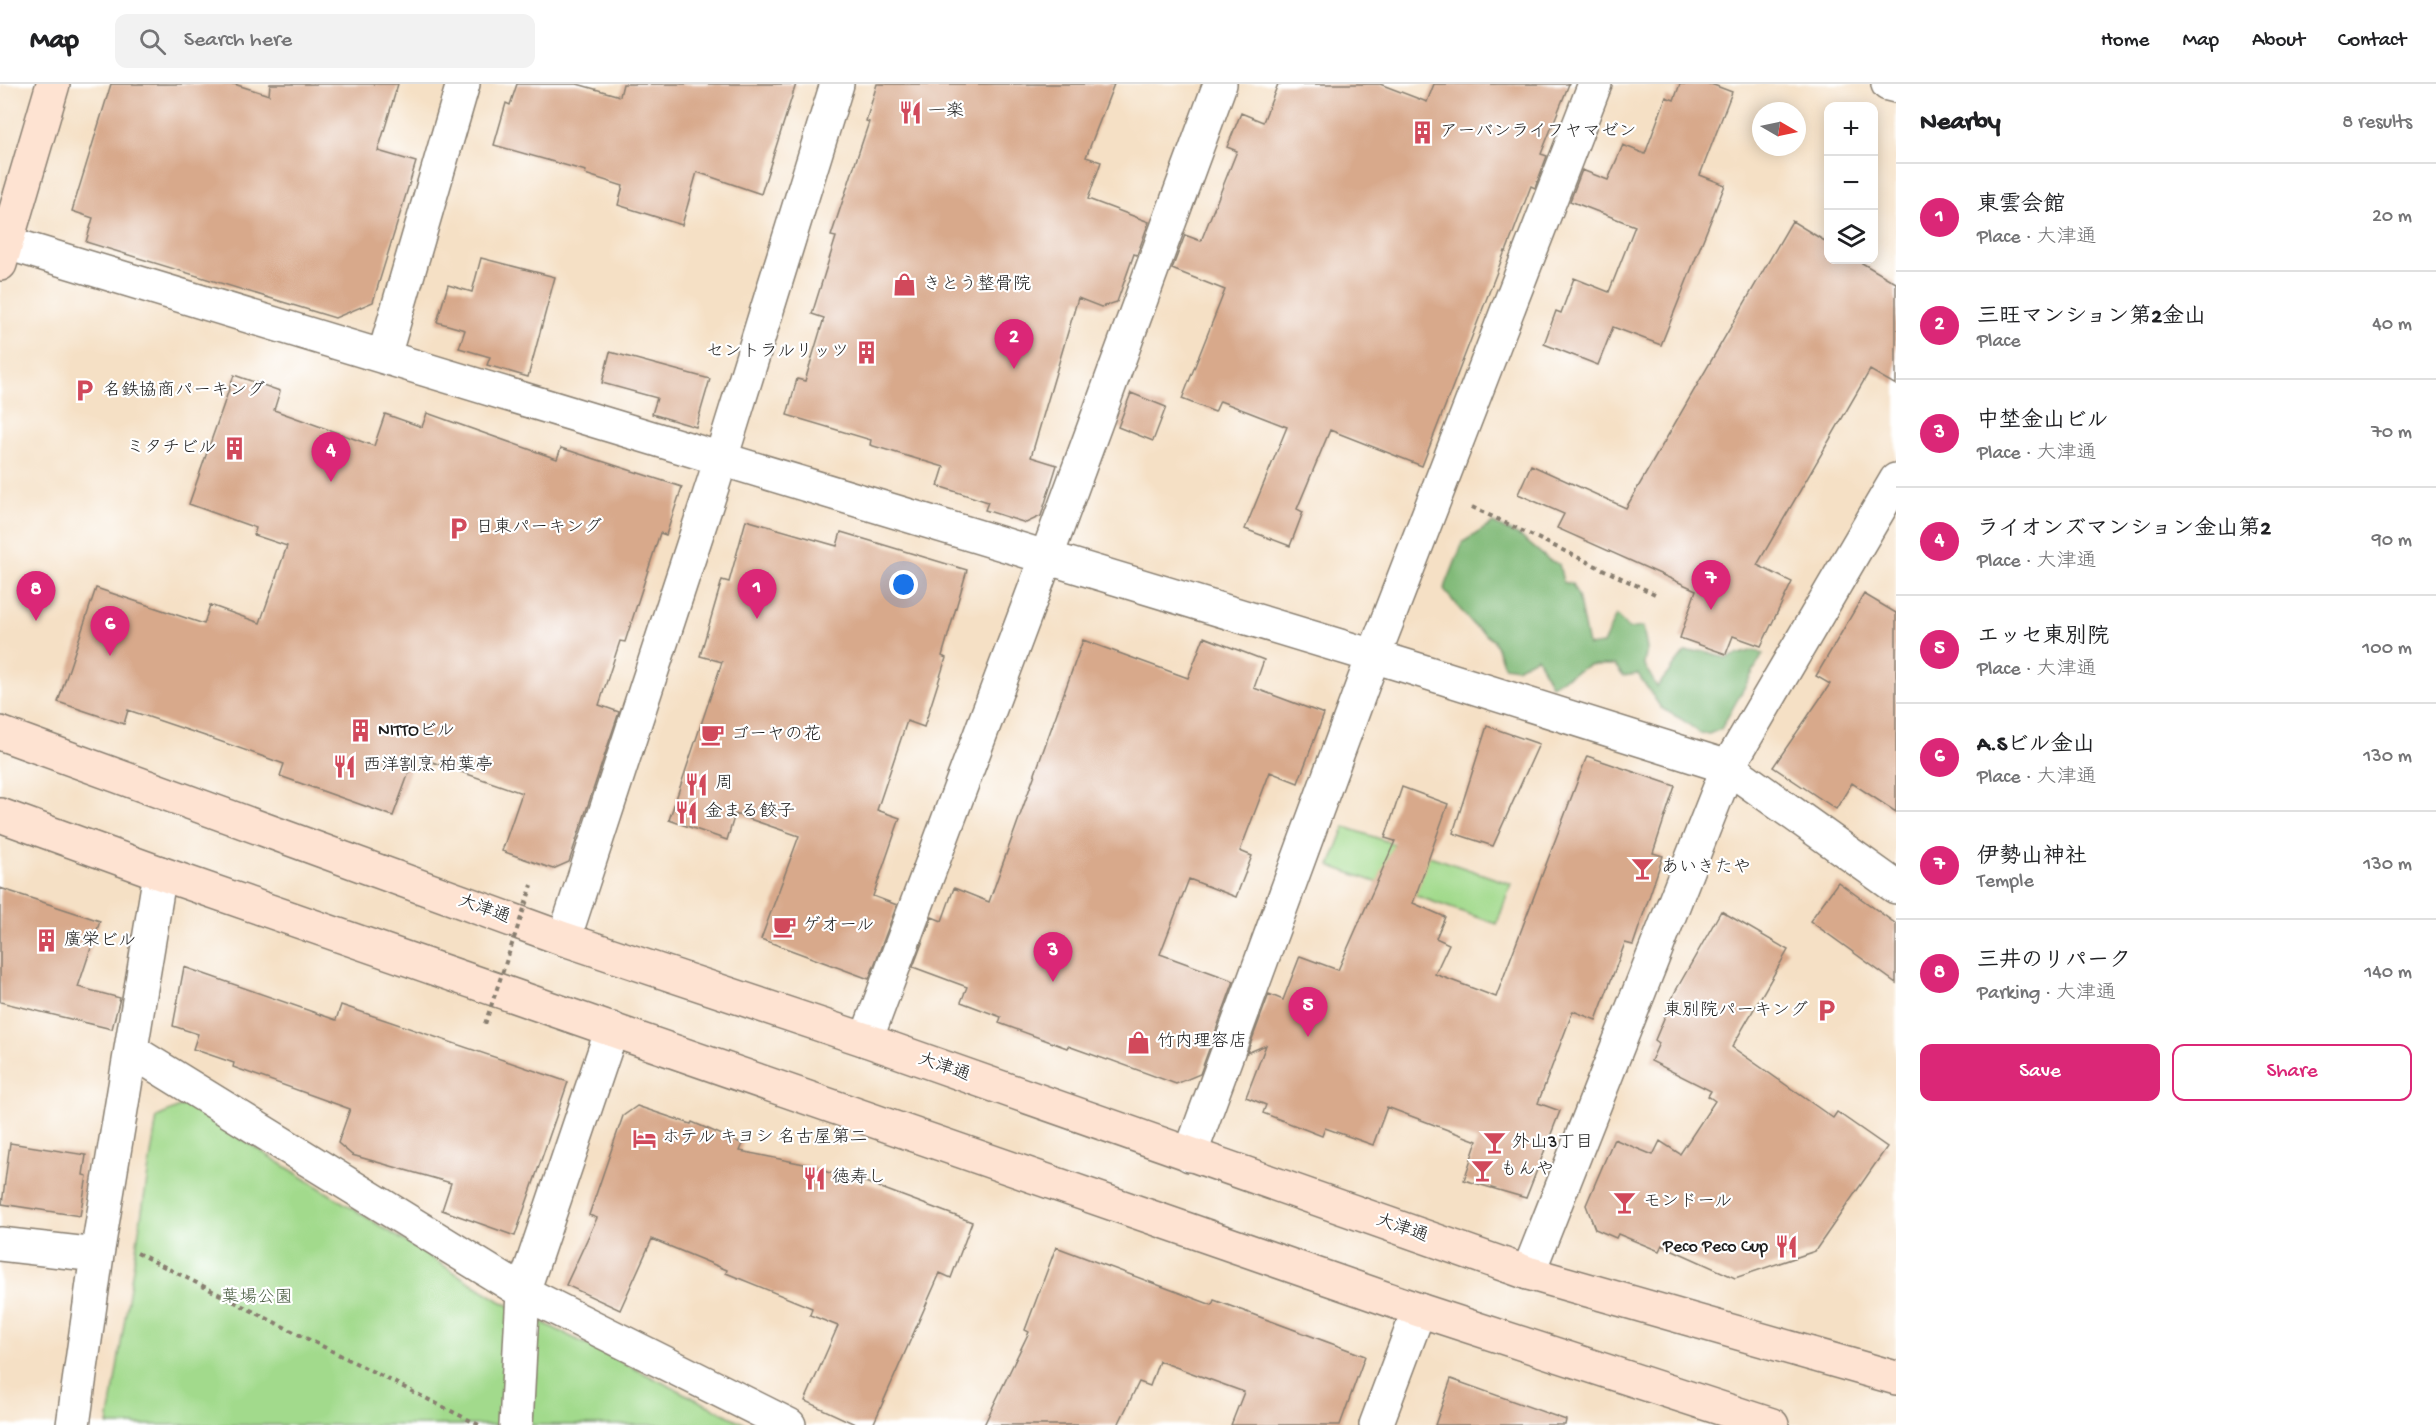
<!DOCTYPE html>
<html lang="en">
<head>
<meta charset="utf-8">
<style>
	:root { --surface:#fff; --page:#f2f2f2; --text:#202124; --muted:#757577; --line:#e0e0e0; --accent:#db2777 }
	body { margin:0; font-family:"Gochi Hand","Klee One",sans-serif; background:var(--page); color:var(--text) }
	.controls { position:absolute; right:18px; top:18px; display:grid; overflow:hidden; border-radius:12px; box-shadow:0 3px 15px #0003 }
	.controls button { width:54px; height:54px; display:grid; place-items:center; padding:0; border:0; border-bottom:2px solid var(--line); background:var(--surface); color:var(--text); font:30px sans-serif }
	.compass { position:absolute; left:1752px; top:18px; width:54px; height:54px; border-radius:50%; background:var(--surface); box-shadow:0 3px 15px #0003; rotate:99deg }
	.you { position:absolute; left:904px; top:501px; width:21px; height:21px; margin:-15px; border:4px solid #fff; border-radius:50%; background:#1a73e8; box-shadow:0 0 0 9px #1a73e833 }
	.badge { display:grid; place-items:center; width:39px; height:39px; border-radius:50%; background:var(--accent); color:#fff; font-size:20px; font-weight:700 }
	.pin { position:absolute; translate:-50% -50px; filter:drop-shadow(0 2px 3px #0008) }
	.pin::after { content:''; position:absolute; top:32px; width:21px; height:18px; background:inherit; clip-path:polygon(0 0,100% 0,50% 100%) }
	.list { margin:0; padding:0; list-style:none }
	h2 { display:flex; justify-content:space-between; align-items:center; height:78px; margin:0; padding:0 24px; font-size:26px }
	h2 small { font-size:20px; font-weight:400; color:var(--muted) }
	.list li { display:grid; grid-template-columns:39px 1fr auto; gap:18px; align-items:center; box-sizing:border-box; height:108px; padding:0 24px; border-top:2px solid var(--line) }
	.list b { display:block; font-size:22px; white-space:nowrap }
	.list p { margin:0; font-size:20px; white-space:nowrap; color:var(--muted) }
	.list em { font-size:20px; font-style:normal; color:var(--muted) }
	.actions { display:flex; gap:12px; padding:18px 24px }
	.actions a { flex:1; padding:14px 0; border:2px solid var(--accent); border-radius:12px; text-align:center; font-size:21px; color:var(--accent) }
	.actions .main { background:var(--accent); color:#fff }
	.icon { flex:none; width:33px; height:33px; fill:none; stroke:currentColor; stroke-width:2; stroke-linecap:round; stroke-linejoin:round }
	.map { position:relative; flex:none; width:1896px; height:1341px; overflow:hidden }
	header { display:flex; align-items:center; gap:36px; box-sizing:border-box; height:84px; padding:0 30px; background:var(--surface); border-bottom:2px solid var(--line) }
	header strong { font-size:28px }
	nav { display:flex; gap:33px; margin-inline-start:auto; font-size:21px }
	.search { width:420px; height:54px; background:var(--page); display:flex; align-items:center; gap:15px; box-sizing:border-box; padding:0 21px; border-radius:12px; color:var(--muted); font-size:22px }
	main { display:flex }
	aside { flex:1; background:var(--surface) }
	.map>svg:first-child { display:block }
</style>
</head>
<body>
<header>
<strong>Map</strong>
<div class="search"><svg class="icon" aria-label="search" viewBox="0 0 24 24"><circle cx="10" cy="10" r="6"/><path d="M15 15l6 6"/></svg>Search here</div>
<nav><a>Home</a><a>Map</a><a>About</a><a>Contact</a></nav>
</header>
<main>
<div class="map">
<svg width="1896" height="1341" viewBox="0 0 1896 1341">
	<rect width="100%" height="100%" fill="#fff"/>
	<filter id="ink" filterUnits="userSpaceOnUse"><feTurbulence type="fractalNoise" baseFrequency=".0167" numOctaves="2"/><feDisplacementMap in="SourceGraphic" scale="12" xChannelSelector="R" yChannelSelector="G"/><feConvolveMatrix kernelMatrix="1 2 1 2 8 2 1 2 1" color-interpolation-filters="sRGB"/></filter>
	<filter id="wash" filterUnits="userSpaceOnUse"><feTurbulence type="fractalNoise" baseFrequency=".008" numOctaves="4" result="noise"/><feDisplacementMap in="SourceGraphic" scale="24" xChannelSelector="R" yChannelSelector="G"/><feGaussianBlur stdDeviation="1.35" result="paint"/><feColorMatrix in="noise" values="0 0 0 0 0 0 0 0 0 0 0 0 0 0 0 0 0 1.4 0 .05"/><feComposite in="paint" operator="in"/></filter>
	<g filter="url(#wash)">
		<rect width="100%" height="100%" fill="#f5e0c5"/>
		<!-- green -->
		<path fill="#a2da8c" stroke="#5f7b54" stroke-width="1.5" d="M 1345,743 L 1511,800 L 1497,840 L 1330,782 Z
			M 186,1020 L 500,1217 L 747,1341 L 108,1341 L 157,1033 Z"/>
		<!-- forest -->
		<path fill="#81ba78" stroke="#4e6b4a" stroke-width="1.5" d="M 1493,439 L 1521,453 L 1549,476 L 1559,480 L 1563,498 L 1572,500 L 1578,512 L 1588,562 L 1603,560 L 1616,531 L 1629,545 L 1643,543 L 1647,565 L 1644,580 L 1657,603 L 1685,568 L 1704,567 L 1726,574 L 1754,566 L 1763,570 L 1721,645 L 1709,650 L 1700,649 L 1681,635 L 1661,624 L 1638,590 L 1623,592 L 1615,581 L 1589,581 L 1551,601 L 1537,573 L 1517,584 L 1504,582 L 1494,557 L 1473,541 L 1444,506 L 1463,458 Z"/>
		<g id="blocks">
			<!-- building -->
			<path fill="#d8a98b" d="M 111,0 L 234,0 L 269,11 L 270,0 L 398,0 L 378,67 L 416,78 L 373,218 L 335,234 L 86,158 L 93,134 L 72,127 Z
				M 517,0 L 577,0 L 620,12 L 623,0 L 796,0 L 761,110 L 697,88 L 682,141 L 618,121 L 623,102 L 585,90 L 586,87 L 494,61 L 506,19 L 510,21 Z
				M 877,0 L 1114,0 L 1086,73 L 1101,78 L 1088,115 L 1149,138 L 1137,171 L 1134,170 L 1117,218 L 1101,223 L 1078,214 L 1031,373 L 1057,381 L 1041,432 L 1026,439 L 985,426 L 988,418 L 938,402 L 944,383 L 870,361 L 871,356 L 787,331 L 797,295 L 805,297 L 824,234 L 812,230 L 836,153 L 831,152 L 869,38 L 866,37 Z
				M 1278,0 L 1380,0 L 1427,18 L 1434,0 L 1569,0 L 1541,70 L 1547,72 L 1535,104 L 1531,102 L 1506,168 L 1505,167 L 1422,382 L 1330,346 L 1297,425 L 1303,428 L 1290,462 L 1245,445 L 1287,343 L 1220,317 L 1215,328 L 1182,315 L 1225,206 L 1172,185 L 1185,151 L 1201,157 L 1237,67 L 1227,63 L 1241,29 L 1263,38 Z
				M 1680,0 L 1711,0 L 1732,8 L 1700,91 L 1725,101 L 1661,261 L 1613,243 L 1598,281 L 1544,260 L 1556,227 L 1561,229 L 1574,194 L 1609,208 L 1635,142 L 1570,117 L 1582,86 L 1608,96 L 1623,61 L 1645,70 L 1666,13 L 1674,16 Z
				M 1792,137 L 1828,159 L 1828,176 L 1857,176 L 1896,199 L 1896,301 L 1870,286 L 1757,481 L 1792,498 L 1761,562 L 1733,552 L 1726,570 L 1680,554 L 1696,506 L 1557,444 L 1564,430 L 1518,410 L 1531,381 L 1626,424 Z
				M 481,174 L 555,193 L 528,293 L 487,281 L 490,273 L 459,264 L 465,246 L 437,238 L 448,201 L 472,208 Z
				M 610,268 L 710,295 L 696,343 L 652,330 L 657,314 L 602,299 Z
				M 234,291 L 280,307 L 274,326 L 374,362 L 385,330 L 422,343 L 427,329 L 557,375 L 561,364 L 682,403 L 666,451 L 660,449 L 625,558 L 620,557 L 599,621 L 619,628 L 569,778 L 553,785 L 502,767 L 522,709 L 415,672 L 393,732 L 280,692 L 284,680 L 205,652 L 128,626 L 124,640 L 58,618 L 96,504 L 204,540 L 210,521 L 260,539 L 287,462 L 254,451 L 256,444 L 189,420 Z
				M 1131,309 L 1166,323 L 1153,357 L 1118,343 Z
				M 746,436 L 837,462 L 841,448 L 967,486 L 942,572 L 946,574 L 924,643 L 907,637 L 877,726 L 900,734 L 873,812 L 897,821 L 869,895 L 761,855 L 799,752 L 735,730 L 727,756 L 669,736 L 722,578 L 700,572 L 722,496 L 729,498 Z
				M 1864,510 L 1896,529 L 1896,728 L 1852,699 L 1836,725 L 1773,683 L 1830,600 L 1816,592 Z
				M 1204,553 L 1264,576 L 1254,604 L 1324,630 L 1298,699 L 1270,688 L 1240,767 L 1252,772 L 1236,813 L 1189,795 L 1160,870 L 1234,897 L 1200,990 L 1176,1000 L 1108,975 L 1107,976 L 1068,962 L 1067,964 L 999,939 L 1001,933 L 961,918 L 967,903 L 913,883 L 932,833 L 942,837 L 954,804 L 989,818 L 1083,556 L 1188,594 Z
				M 1487,642 L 1539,660 L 1493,762 L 1453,749 Z
				M 1587,672 L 1675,702 L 1653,769 L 1663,772 L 1633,861 L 1625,859 L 1596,936 L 1573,927 L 1538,1019 L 1560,1027 L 1526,1114 L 1464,1096 L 1477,1057 L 1387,1023 L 1373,1061 L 1325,1044 L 1322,1052 L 1263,1029 L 1266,1021 L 1246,1013 L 1266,961 L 1247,969 L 1269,910 L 1283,916 L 1300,872 L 1338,886 L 1395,757 L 1385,754 L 1402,703 L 1448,720 L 1413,819 L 1445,833 L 1436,854 L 1449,860 L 1435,890 L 1496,913 Z
				M 1838,798 L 1896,840 L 1896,899 L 1810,837 Z
				M 0,804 L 100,837 L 78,903 L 120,914 L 112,945 L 0,918 Z
				M 1721,827 L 1788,866 L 1732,963 L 1833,1034 L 1837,1028 L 1887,1063 L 1815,1167 L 1735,1194 L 1662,1161 L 1659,1167 L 1618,1150 L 1616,1154 L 1595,1145 L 1586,1121 L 1614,1055 L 1653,1071 L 1660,1057 L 1680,1070 L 1715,1017 L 1708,1012 L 1711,1007 L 1651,977 L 1659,959 L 1655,956 L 1675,908 Z
				M 184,883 L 336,936 L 341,921 L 568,998 L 515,1152 L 442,1126 L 451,1099 L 352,1071 L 338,1059 L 350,1025 L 233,983 L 234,979 L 193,965 L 198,950 L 173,942 Z
				M 637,1022 L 691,1040 L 692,1038 L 743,1060 L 740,1067 L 804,1080 L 859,1099 L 860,1096 L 972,1138 L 951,1194 L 940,1189 L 873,1341 L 857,1341 L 805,1317 L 838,1242 L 810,1231 L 812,1224 L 726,1189 L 727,1186 L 652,1155 L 620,1226 L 566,1201 L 597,1134 L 589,1131 L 623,1032 Z
				M 10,1059 L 86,1071 L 83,1091 L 87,1092 L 80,1132 L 2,1120 Z
				M 1056,1163 L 1212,1221 L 1214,1216 L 1365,1272 L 1340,1341 L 1231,1341 L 1244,1308 L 1159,1277 L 1150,1302 L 1139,1298 L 1118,1341 L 984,1341 L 1029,1248 L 1025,1246 Z
				M 1451,1295 L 1566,1336 L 1565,1341 L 1435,1341 Z"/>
		</g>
	</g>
	<g filter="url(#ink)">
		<use href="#blocks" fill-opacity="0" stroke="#887e70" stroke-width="1.5"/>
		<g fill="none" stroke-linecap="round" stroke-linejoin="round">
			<defs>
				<path id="street" d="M 1888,0 L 1896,2
					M 7,159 L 1406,582 L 1728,683 L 1896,803
					M 384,272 L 463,0
					M 564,855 L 714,397 L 837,0
					M 866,956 L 1038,496 L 1220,0
					M 132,967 L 523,1208 L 789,1341
					M 1190,1071 L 1364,597 L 1595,0
					M 0,1160 L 97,1171
					M 1528,1189 L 1728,683 L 1896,396
					M 73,1341 L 97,1171 L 160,789
					M 516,1341 L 523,1208 L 612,945
					M 1376,1341 L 1419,1226"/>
				<path id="secondary" d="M 0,180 L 53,0
					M 0,649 L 564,855 L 866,956 L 1528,1189 L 1896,1294
					M 0,731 L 160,789 L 1419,1226 L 1772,1341"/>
			</defs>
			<!-- street casing -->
			<use href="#street" stroke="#887e70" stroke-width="36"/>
			<!-- secondary casing -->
			<use href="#secondary" stroke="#887e70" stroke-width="36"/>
			<!-- path -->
			<path stroke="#887e70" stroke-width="4" stroke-dasharray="4.5 4.5" stroke-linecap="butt" d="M 1472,423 L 1657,511
				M 137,1169 L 479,1341"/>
			<!-- street -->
			<use href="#street" stroke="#fff" stroke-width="33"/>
			<!-- secondary -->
			<use href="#secondary" stroke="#fee3d2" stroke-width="33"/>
			<!-- path-bridge -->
			<path stroke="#887e70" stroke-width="4" stroke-dasharray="4.5 4.5" stroke-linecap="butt" d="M 485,940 L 532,801"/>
		</g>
	</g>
	<!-- icons -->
	<defs>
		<symbol id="restaurant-bare" viewBox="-9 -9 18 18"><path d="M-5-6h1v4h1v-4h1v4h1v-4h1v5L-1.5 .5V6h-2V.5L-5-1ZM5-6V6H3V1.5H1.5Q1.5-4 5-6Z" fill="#d1495b" stroke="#fff" stroke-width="2.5" paint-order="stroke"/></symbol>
		<symbol id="building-bare" viewBox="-9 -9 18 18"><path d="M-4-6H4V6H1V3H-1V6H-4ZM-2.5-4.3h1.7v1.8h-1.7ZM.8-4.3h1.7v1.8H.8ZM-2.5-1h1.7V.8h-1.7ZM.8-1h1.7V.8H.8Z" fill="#d1495b" stroke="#fff" stroke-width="2.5" paint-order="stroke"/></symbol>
		<symbol id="shop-bare" viewBox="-9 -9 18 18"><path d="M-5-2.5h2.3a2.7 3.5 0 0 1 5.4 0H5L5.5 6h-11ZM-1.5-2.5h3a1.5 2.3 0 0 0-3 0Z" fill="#d1495b" stroke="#fff" stroke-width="2.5" paint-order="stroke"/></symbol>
		<symbol id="parking-bare" viewBox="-9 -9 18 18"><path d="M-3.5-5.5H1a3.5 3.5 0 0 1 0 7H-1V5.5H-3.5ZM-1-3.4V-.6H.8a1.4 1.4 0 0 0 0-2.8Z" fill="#d1495b" stroke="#fff" stroke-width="2.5" paint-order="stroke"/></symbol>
		<symbol id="cafe-bare" viewBox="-9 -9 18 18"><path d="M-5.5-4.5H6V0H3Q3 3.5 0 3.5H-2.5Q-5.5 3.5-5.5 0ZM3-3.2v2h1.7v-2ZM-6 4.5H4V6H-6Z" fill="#d1495b" stroke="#fff" stroke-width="2.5" paint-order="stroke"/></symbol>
		<symbol id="bar-bare" viewBox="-9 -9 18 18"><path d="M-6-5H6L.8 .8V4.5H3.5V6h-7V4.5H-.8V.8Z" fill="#d1495b" stroke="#fff" stroke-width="2.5" paint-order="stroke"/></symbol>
		<symbol id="hotel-bare" viewBox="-9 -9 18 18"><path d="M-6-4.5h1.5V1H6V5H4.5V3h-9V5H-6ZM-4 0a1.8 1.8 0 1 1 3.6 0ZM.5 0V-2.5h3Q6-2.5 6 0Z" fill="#d1495b" stroke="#fff" stroke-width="2.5" paint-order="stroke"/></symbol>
	</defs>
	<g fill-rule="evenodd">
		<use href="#restaurant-bare" x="894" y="12" width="33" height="33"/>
		<use href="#building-bare" x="1406" y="32" width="33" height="33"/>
		<use href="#shop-bare" x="888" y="184" width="33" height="33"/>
		<use href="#building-bare" x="850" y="252" width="33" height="33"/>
		<use href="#parking-bare" x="68" y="290" width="33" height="33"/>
		<use href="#building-bare" x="218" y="348" width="33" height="33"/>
		<use href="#parking-bare" x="442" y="428" width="33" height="33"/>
		<use href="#building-bare" x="344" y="630" width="33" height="33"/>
		<use href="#cafe-bare" x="696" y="634" width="33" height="33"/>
		<use href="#restaurant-bare" x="328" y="666" width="33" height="33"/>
		<use href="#restaurant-bare" x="680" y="684" width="33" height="33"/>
		<use href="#restaurant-bare" x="670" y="712" width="33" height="33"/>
		<use href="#bar-bare" x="1626" y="768" width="33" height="33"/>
		<use href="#cafe-bare" x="768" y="826" width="33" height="33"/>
		<use href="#building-bare" x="30" y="840" width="33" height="33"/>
		<use href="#parking-bare" x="1810" y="910" width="33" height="33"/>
		<use href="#shop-bare" x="1122" y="942" width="33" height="33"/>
		<use href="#hotel-bare" x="628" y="1038" width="33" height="33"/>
		<use href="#bar-bare" x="1478" y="1042" width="33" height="33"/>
		<use href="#bar-bare" x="1466" y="1070" width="33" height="33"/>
		<use href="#restaurant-bare" x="798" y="1078" width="33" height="33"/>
		<use href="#bar-bare" x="1608" y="1102" width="33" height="33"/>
		<use href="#restaurant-bare" x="1770" y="1146" width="33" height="33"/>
	</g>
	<g text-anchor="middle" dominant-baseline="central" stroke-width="4.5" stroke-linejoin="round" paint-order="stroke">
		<!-- poi labels -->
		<g font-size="18" fill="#1c1c1c" stroke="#fff" text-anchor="start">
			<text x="928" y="28">一楽</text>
			<text x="1440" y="48">アーバンライフヤマゼン</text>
			<text x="923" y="201">きとう整骨院</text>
			<text x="849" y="268" text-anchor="end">セントラルリッツ</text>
			<text x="103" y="307">名鉄協商パーキング</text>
			<text x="216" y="364" text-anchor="end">ミタチビル</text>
			<text x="476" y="444">日東パーキング</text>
			<text x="378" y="647">NITTOビル</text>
			<text x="731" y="651">ゴーヤの花</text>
			<text x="363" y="682">西洋割烹 柏葉亭</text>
			<text x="715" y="700">周</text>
			<text x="705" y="728">金まる餃子</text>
			<text x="1661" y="784">あいきたや</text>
			<text x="803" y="842">ゲオール</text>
			<text x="64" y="857">廣栄ビル</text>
			<text x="1808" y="927" text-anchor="end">東別院パーキング</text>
			<text x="1157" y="958">竹内理容店</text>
			<text x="662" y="1054">ホテル キヨシ 名古屋第二</text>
			<text x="1512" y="1059">外山3丁目</text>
			<text x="1500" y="1086">もんや</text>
			<text x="832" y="1094">徳寿し</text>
			<text x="1643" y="1118">モンドール</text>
			<text x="1768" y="1163" text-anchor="end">Peco Peco Cup</text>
		</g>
		<!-- street labels -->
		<g font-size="18" fill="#1c1c1c" stroke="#fff">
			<text transform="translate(484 826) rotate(20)">大津通</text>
			<text transform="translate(944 984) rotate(19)">大津通</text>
			<text transform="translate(1402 1145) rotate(19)">大津通</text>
		</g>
		<!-- park labels -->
		<g font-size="18" fill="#4b5e43" stroke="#fff">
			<text x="257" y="1214">葉場公園</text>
		</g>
	</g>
</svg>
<div class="controls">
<button>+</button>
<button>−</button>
<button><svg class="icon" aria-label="layers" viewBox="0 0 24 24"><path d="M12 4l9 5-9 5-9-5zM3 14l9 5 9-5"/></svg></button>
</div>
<svg class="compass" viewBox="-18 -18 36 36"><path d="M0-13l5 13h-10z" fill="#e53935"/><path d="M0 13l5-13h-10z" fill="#757577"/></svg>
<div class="you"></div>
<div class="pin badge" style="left:757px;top:535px">1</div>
<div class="pin badge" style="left:1014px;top:285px">2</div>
<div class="pin badge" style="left:1053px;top:898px">3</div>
<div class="pin badge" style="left:331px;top:398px">4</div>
<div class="pin badge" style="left:1308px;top:953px">5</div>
<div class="pin badge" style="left:110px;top:572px">6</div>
<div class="pin badge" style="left:1711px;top:526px">7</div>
<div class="pin badge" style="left:36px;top:537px">8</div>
</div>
<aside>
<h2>Nearby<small>8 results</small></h2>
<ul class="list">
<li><span class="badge">1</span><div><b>東雲会館</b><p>Place · 大津通</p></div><em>20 m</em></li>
<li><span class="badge">2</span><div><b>三旺マンション第2金山</b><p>Place</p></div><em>40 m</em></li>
<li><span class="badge">3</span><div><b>中埜金山ビル</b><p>Place · 大津通</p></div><em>70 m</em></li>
<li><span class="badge">4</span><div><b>ライオンズマンション金山第2</b><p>Place · 大津通</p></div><em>90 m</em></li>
<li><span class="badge">5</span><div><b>エッセ東別院</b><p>Place · 大津通</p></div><em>100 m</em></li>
<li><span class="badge">6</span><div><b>A.Sビル金山</b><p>Place · 大津通</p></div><em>130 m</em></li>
<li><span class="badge">7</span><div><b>伊勢山神社</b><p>Temple</p></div><em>130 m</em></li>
<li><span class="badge">8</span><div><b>三井のリパーク</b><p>Parking · 大津通</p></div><em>140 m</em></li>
</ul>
<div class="actions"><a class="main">Save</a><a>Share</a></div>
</aside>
</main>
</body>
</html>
